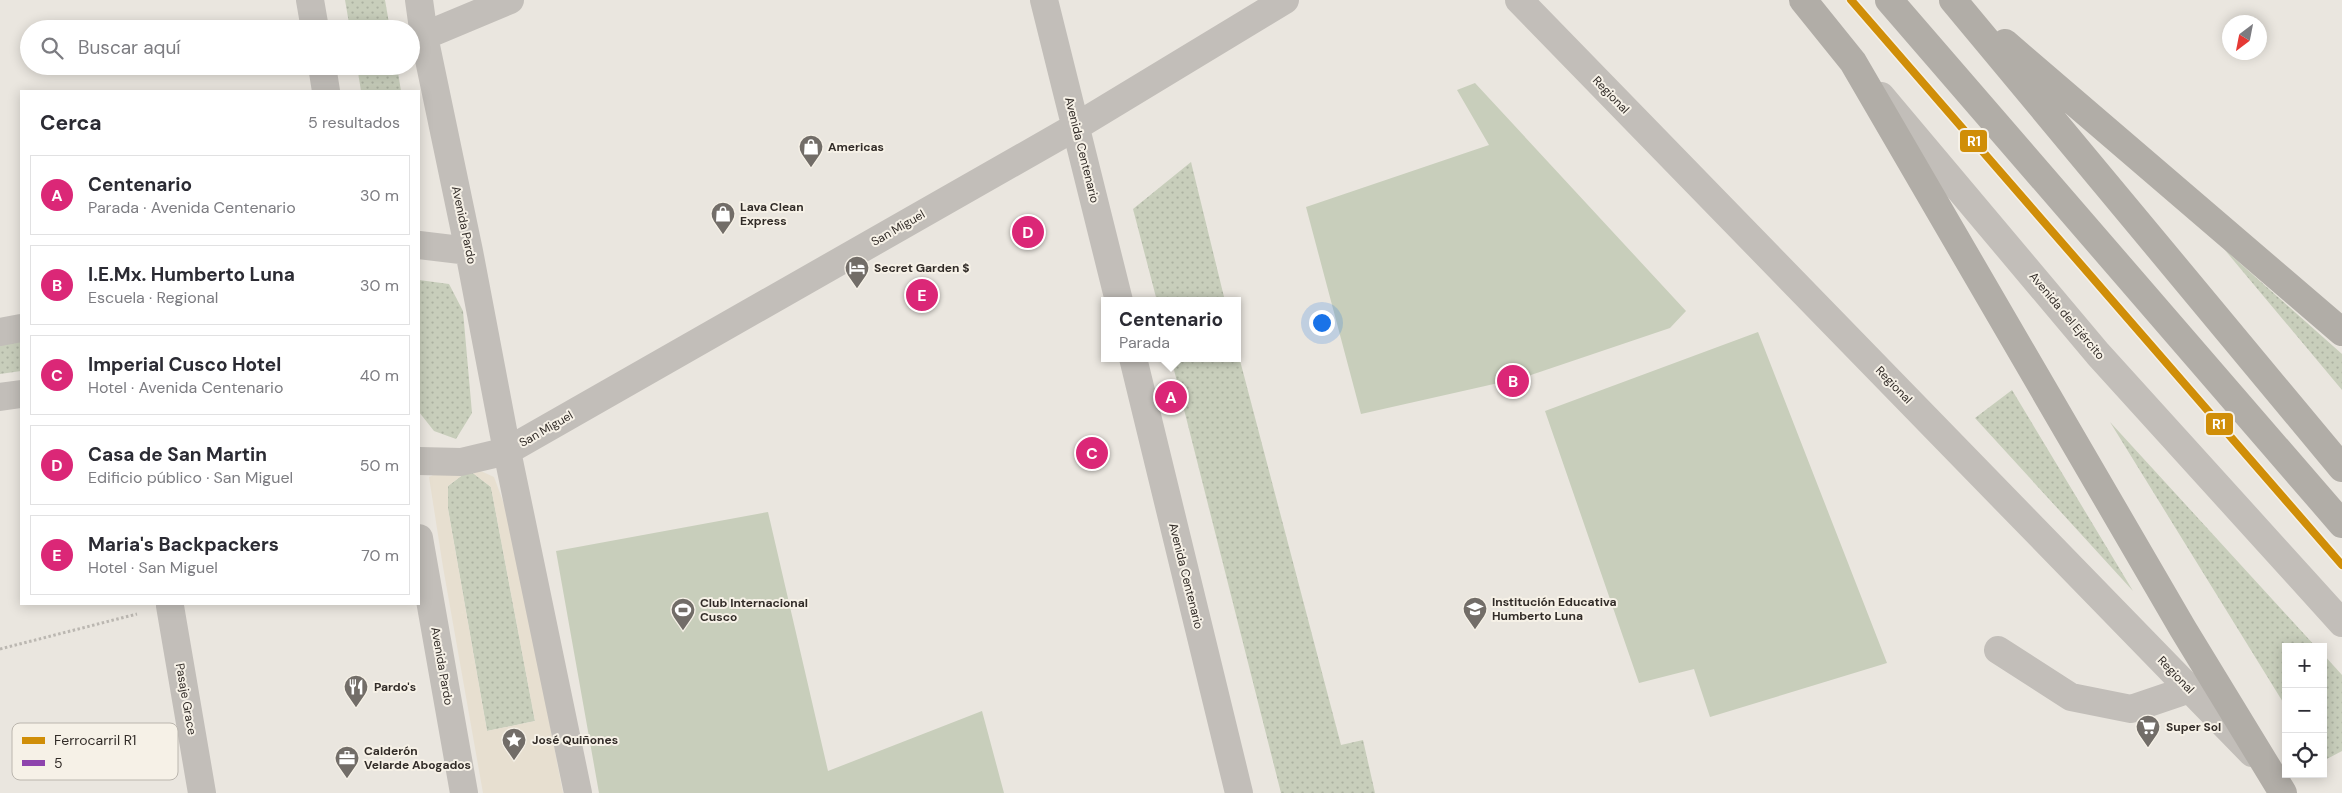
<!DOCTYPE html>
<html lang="es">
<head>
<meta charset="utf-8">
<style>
	:root { --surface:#fff; --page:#f2f2f3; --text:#2b2b33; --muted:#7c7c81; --line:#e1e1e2; --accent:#db2777 }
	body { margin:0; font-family:"DM Sans",sans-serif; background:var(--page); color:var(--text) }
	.controls { position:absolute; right:15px; bottom:15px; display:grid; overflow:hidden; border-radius:0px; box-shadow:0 2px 12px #0003 }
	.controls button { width:45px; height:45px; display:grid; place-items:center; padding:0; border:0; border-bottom:1px solid var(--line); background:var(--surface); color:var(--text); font:25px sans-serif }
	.compass { position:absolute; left:2222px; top:15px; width:45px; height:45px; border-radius:50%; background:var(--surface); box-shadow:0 2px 12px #0003; rotate:212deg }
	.you { position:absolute; left:1321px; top:322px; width:18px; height:18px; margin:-12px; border:4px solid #fff; border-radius:50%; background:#1a73e8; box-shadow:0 0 0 8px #1a73e833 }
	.badge { display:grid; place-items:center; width:32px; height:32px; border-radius:50%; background:var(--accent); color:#fff; font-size:16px; font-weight:700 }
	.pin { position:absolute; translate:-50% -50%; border:2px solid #fff; box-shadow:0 1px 5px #0006 }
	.popup { position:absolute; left:1101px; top:297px; width:140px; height:65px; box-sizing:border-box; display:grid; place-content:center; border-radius:0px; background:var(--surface); filter:drop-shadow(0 1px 4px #0005); font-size:16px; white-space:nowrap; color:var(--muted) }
	.popup b { font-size:19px; color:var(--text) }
	.popup::after { content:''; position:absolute; left:50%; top:100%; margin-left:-10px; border:10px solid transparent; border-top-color:var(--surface) }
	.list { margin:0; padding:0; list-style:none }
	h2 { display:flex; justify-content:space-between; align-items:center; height:65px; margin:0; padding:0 20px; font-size:21px }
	h2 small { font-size:16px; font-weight:400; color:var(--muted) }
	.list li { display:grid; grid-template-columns:32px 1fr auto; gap:15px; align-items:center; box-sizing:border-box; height:80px; margin:0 10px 10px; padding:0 10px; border:1px solid var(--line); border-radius:0px }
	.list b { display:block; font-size:19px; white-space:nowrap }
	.list p { margin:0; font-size:16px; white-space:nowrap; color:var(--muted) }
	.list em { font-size:16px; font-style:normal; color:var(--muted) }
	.icon { flex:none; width:28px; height:28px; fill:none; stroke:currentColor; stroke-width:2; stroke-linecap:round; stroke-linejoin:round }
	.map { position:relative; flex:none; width:2342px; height:793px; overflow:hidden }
	.search { position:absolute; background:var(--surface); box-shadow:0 2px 12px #0003; left:20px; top:20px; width:400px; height:55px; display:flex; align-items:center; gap:12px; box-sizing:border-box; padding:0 18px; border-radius:28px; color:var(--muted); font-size:19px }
	.panel { position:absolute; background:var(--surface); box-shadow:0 2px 12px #0003; left:20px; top:90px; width:400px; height:515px; border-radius:0px }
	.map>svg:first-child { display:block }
</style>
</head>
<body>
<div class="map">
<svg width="2342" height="793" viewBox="0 0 2342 793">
	<defs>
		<pattern id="green-dots" width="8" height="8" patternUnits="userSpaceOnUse" patternTransform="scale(1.25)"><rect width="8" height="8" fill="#c8cebb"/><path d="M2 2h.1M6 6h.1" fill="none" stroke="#acb1a1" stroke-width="1.8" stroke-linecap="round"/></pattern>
	</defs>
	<rect width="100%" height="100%" fill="#eae6df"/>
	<!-- green -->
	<path fill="url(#green-dots)" d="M 345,0 L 385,0 L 390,29 L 350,29 Z
		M 357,66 L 397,66 L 401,91 L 361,91 Z
		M 1191,162 L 1225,301 L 1157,301 L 1133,209 Z
		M 2224,249 L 2342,354 L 2342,390 Z
		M 419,280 L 449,284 L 463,311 L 472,413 L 456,439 L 434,431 L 419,412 Z
		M 21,337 L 21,371 L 0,374 L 0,341 Z
		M 1237,349 L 1341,745 L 1363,740 L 1375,793 L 1281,793 L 1171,358 L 1237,358 Z
		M 2012,390 L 2133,591 L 1975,418 Z
		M 2110,422 L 2316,647 L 2286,647 L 2286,707 Z
		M 469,470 L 491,487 L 535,721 L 487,731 L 448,509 L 448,486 Z
		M 2323,654 L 2342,675 L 2342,751 L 2323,761 Z"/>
	<!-- pitch -->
	<path fill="#c8cebb" d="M 1475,83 L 1686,311 L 1670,328 L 1525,377 L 1361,414 L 1306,207 L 1489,145 L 1457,90 Z
		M 1758,332 L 1887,663 L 1710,717 L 1694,669 L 1639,683 L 1545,411 Z
		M 768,512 L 828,771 L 982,711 L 1004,793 L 599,793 L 556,551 Z"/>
	<!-- plaza -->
	<path fill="#e7dfd0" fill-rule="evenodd" d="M 461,462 L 494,477 L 511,523 L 563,793 L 483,793 L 443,567 L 429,477 ZM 469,470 L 491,487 L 535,721 L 487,731 L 448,509 L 448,486 Z"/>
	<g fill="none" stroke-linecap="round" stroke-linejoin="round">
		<!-- path -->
		<path stroke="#bbb7b1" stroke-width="3" stroke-dasharray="2.5 2.5" stroke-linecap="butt" d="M 0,649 L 137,614"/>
		<!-- minor -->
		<path stroke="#c2beb9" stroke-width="28" d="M 310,0 L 315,29
			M 419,0 L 424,36 L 469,251 L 507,451 L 578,793
			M 1044,0 L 1119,301
			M 1519,0 L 2252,753
			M 424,36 L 510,0
			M 322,66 L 326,91
			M 1881,96 L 2098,354 L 2342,623
			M 419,245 L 469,251
			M 0,332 L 21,328
			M 1133,358 L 1239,793
			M 0,397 L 21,394
			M 419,461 L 461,462 L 507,451 L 1077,126 L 1285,0
			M 419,538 L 464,793
			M 170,606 L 202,793
			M 1998,650 L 2071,697 L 2131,709 L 2190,689"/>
		<!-- major -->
		<path stroke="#b1ada7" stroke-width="28" d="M 1803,0 L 1853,62 L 2183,629 L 2283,793
			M 1889,0 L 2342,524
			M 1953,0 L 2342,468
			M 2005,43 L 2342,332"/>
		<defs>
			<path id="rail-1" d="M 1851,0 L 2342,565"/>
		</defs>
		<!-- rail-1 casing -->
		<use href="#rail-1" stroke="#f6f1e7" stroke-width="11"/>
		<!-- rail-1 -->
		<use href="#rail-1" stroke="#d08e08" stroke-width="8"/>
	</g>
	<!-- icons -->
	<defs>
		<symbol id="shop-pin" viewBox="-11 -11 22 30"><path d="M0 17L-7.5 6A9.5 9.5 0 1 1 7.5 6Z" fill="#726d68" stroke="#f6f1e7"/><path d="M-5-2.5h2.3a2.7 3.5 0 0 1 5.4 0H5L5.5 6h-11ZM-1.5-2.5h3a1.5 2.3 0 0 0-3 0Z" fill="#fff"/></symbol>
		<symbol id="hotel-pin" viewBox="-11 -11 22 30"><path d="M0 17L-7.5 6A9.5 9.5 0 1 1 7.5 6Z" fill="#726d68" stroke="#f6f1e7"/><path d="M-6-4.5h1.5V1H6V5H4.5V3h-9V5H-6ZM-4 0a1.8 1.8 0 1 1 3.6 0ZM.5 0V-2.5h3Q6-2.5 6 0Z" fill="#fff"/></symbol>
		<symbol id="school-pin" viewBox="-11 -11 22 30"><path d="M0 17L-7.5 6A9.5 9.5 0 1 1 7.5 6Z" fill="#726d68" stroke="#f6f1e7"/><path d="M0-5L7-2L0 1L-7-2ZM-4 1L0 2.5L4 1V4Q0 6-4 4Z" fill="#fff"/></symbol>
		<symbol id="stadium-pin" viewBox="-11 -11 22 30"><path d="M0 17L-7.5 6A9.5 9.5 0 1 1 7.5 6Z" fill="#726d68" stroke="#f6f1e7"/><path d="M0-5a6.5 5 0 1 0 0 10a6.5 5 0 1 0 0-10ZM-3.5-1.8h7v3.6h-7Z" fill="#fff"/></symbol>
		<symbol id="restaurant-pin" viewBox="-11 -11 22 30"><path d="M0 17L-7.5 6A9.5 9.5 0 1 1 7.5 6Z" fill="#726d68" stroke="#f6f1e7"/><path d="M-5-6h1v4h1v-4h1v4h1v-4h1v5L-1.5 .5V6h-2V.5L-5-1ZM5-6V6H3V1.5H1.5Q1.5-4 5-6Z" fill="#fff"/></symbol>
		<symbol id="supermarket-pin" viewBox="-11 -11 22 30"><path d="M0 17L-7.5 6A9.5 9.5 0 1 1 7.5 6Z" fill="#726d68" stroke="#f6f1e7"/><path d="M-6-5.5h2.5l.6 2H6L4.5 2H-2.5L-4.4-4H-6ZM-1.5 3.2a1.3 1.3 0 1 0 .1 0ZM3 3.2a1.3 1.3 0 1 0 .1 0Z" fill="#fff"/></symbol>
		<symbol id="sight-pin" viewBox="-11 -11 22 30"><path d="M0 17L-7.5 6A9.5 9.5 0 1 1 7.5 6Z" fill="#726d68" stroke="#f6f1e7"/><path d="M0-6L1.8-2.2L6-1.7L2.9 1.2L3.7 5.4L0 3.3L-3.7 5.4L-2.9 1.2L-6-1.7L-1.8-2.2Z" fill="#fff"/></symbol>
		<symbol id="office-pin" viewBox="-11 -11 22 30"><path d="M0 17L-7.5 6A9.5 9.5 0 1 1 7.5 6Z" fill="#726d68" stroke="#f6f1e7"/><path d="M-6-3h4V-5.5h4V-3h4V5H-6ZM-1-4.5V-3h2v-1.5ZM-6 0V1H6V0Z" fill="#fff"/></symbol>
	</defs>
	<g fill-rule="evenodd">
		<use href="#shop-pin" x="797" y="133" width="28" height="38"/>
		<use href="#shop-pin" x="709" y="200" width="28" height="38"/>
		<use href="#hotel-pin" x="843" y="254" width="28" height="38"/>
		<use href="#school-pin" x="1461" y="595" width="28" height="38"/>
		<use href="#stadium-pin" x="669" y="596" width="28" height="38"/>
		<use href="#restaurant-pin" x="342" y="673" width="28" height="38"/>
		<use href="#supermarket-pin" x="2134" y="713" width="28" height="38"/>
		<use href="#sight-pin" x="500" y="726" width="28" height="38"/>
		<use href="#office-pin" x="333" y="744" width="28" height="38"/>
	</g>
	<g text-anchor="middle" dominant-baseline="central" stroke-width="4" stroke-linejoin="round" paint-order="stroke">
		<!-- street labels -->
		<g font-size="12" fill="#322c28" stroke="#f6f1e7">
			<text transform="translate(1611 95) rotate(46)">Regional</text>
			<text transform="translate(1082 150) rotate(76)">Avenida Centenario</text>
			<text transform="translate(464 225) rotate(78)">Avenida Pardo</text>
			<text transform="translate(898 228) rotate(-30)">San Miguel</text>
			<text transform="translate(2067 316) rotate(50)">Avenida del Ejército</text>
			<text transform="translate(1894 385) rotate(46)">Regional</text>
			<text transform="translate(546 429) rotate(-30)">San Miguel</text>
			<text transform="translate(1186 576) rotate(76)">Avenida Centenario</text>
			<text transform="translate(442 666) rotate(80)">Avenida Pardo</text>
			<text transform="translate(2176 675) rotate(46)">Regional</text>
			<text transform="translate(186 699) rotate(80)">Pasaje Grace</text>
		</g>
		<!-- poi labels -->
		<g font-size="12" font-weight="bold" fill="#322c28" stroke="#f6f1e7" text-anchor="start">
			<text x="828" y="147">Americas</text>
			<text x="740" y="207">Lava Clean<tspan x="740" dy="14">Express</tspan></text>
			<text x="874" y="268">Secret Garden $</text>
			<text x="1492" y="602">Institución Educativa<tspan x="1492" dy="14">Humberto Luna</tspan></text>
			<text x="700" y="603">Club Internacional<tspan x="700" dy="14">Cusco</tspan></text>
			<text x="374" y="687">Pardo's</text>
			<text x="2166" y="727">Super Sol</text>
			<text x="532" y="740">José Quiñones</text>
			<text x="364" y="751">Calderón<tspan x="364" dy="14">Velarde Abogados</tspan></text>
		</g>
	</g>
	<!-- legend -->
	<rect x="12" y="723" width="166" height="57" rx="8" fill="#f6f1e7" stroke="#bbb6ae" stroke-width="1"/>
	<rect x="22" y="737" width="23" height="7" fill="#d08e08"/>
	<rect x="22" y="760" width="23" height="6" fill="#8e44ad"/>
	<g font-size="14" fill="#322c28">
		<text x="54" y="745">Ferrocarril R1</text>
		<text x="54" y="768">5</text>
	</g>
	<g stroke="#f6f1e7" stroke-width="2">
		<rect x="1959" y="129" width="29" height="24" rx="5" fill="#d08e08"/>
		<rect x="2205" y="412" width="29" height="24" rx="5" fill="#d08e08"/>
	</g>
	<g font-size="14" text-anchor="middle" font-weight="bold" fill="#fff">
		<text x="1974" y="146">R1</text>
		<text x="2219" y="429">R1</text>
	</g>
</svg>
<div class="controls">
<button>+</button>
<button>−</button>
<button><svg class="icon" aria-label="locate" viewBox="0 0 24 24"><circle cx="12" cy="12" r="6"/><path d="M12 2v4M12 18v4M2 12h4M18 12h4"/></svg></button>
</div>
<svg class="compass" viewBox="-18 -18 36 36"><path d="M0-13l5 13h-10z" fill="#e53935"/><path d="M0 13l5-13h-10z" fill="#7c7c81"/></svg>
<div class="you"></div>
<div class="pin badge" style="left:1171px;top:397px">A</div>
<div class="popup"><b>Centenario</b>Parada</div>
<div class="pin badge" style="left:1513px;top:381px">B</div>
<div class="pin badge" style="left:1092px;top:453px">C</div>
<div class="pin badge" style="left:1028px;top:232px">D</div>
<div class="pin badge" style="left:922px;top:295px">E</div>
<div class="search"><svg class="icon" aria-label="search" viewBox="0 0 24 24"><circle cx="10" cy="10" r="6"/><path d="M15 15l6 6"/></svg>Buscar aquí</div>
<section class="panel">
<h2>Cerca<small>5 resultados</small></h2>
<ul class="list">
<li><span class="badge">A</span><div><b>Centenario</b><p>Parada · Avenida Centenario</p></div><em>30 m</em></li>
<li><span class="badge">B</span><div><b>I.E.Mx. Humberto Luna</b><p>Escuela · Regional</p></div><em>30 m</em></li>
<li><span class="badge">C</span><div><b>Imperial Cusco Hotel</b><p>Hotel · Avenida Centenario</p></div><em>40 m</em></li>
<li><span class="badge">D</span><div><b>Casa de San Martin</b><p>Edificio público · San Miguel</p></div><em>50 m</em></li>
<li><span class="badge">E</span><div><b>Maria's Backpackers</b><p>Hotel · San Miguel</p></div><em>70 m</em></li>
</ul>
</section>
</div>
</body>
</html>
